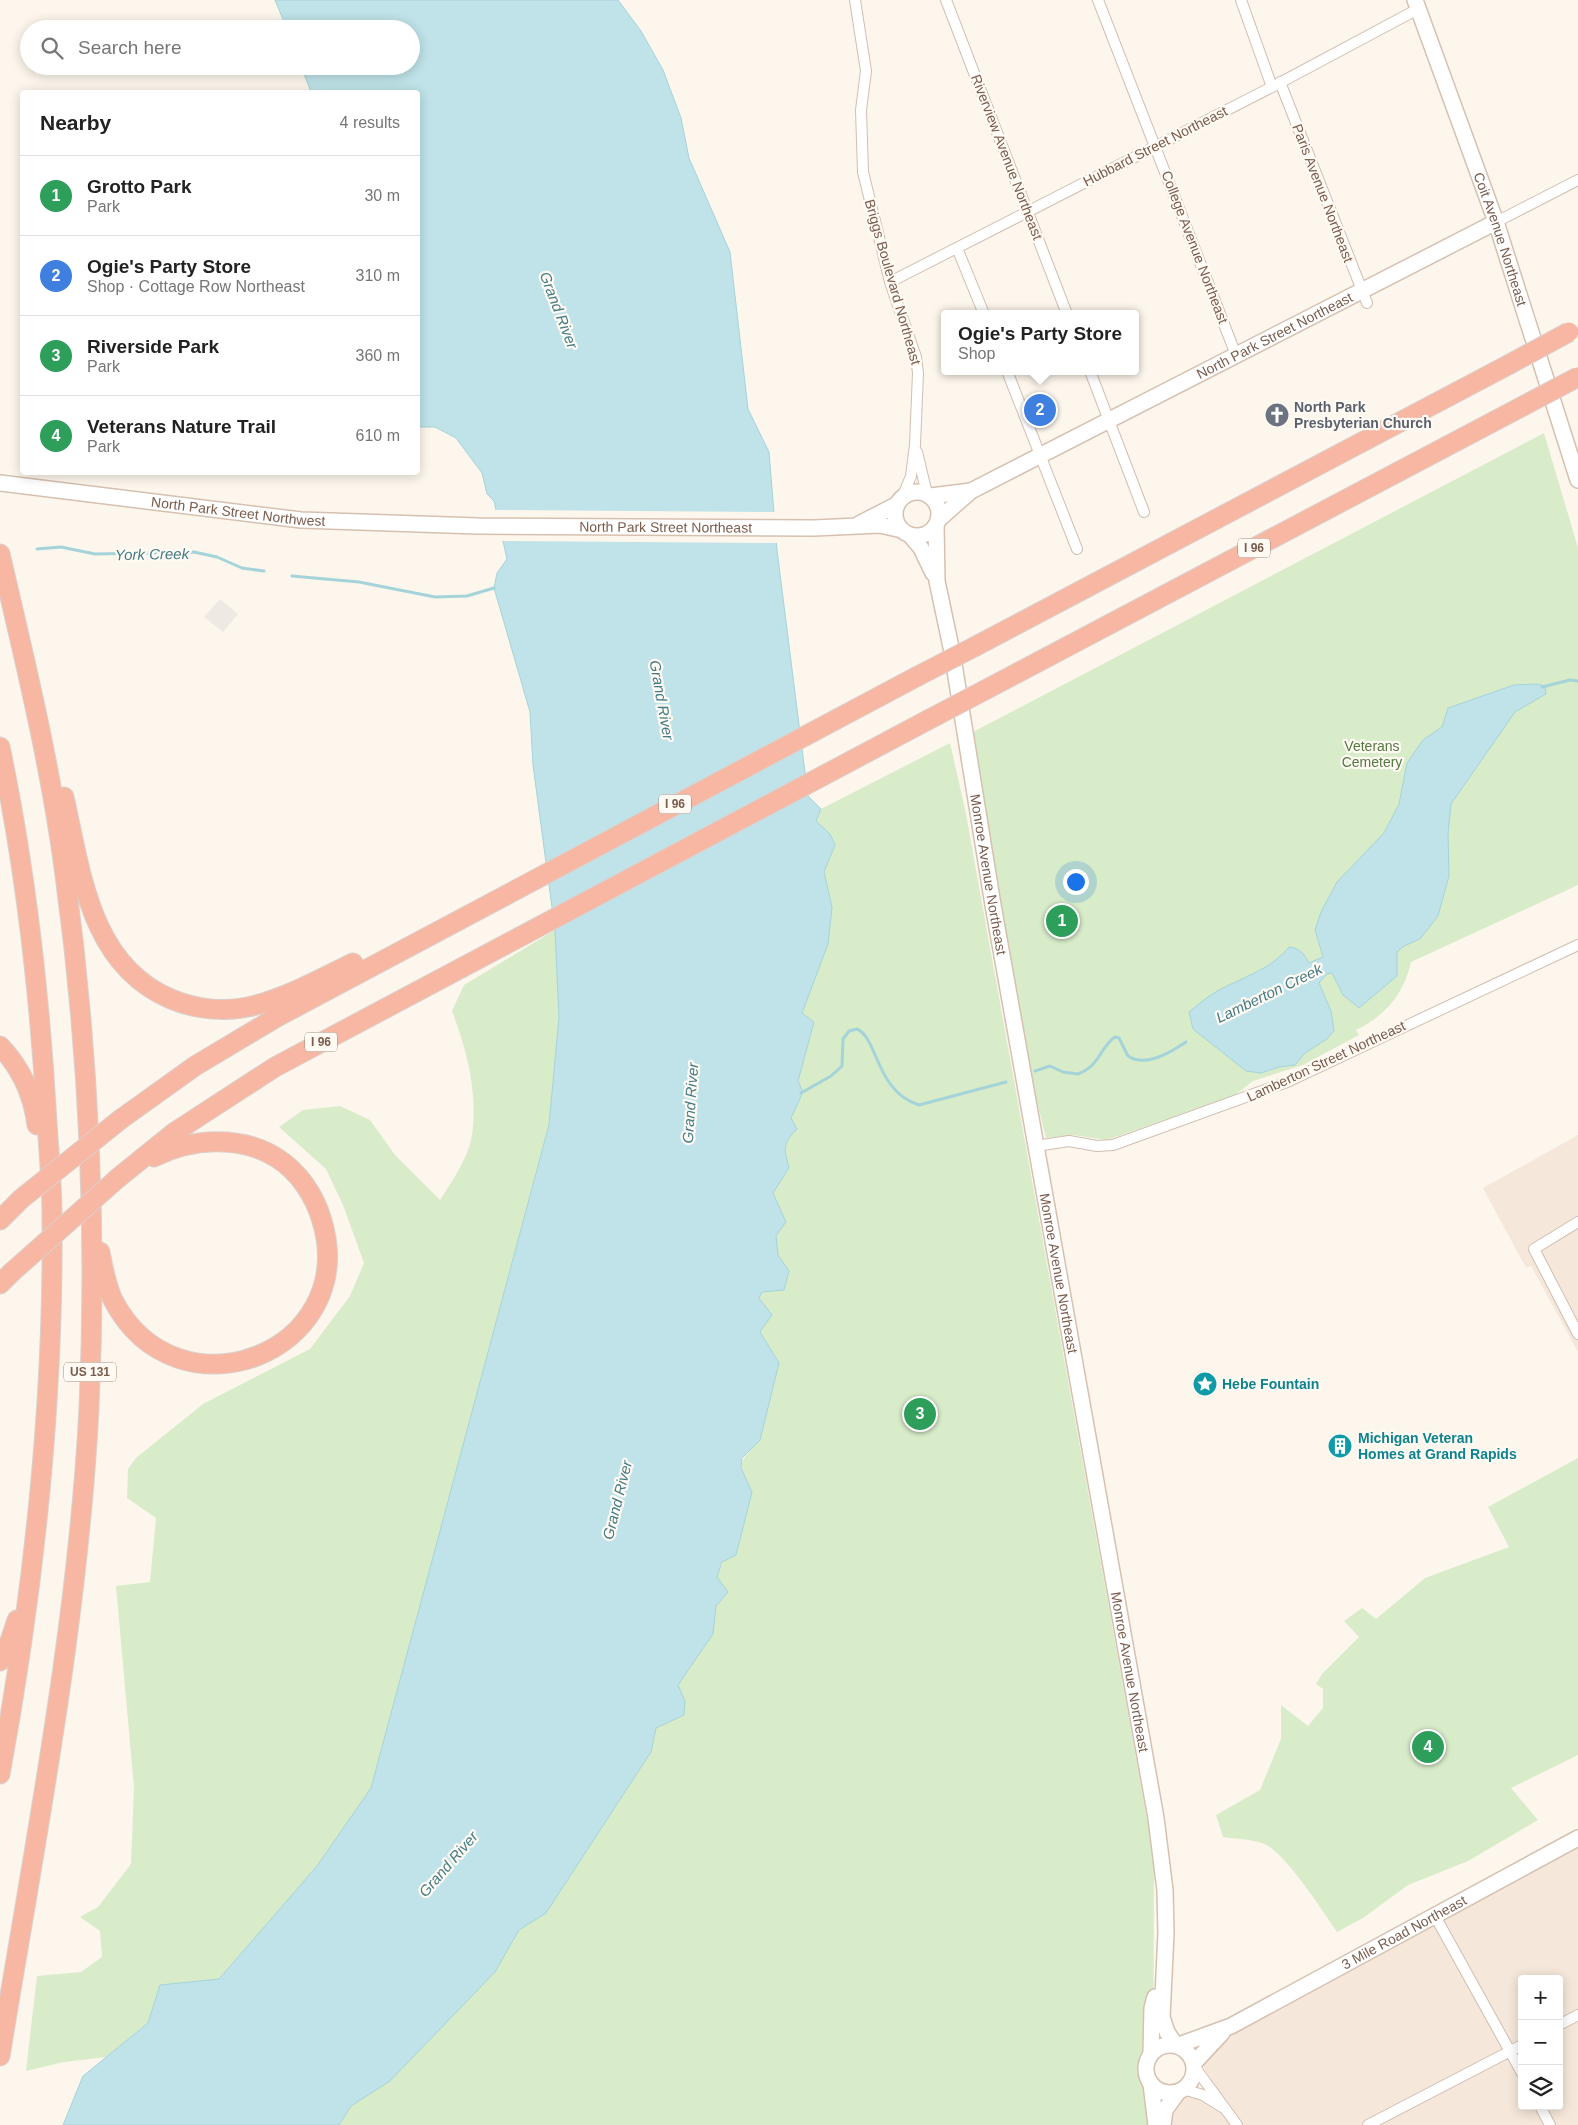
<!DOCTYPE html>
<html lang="en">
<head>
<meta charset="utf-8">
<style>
	:root { --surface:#fff; --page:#f2f2f2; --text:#222; --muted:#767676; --line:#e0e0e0; --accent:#1a73e8 }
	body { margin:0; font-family:Helvetica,sans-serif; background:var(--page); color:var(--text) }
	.controls { position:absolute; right:15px; bottom:15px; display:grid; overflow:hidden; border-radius:5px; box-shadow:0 2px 12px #0003 }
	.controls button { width:45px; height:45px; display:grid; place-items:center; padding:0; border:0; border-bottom:1px solid var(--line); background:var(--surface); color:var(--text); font:25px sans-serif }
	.you { position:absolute; left:1075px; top:881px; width:18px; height:18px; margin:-12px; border:4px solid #fff; border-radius:50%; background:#1a73e8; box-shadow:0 0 0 8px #1a73e833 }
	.badge { display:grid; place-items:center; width:32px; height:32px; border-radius:50%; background:var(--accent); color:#fff; font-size:16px; font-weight:700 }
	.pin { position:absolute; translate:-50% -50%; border:2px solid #fff; box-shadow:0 1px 5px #0006 }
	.popup { position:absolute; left:941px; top:310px; width:198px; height:65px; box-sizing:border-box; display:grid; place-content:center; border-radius:5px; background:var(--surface); filter:drop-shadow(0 1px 4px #0005); font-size:16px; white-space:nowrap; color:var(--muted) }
	.popup b { font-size:19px; color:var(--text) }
	.popup::after { content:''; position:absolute; left:50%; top:100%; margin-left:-10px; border:10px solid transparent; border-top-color:var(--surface) }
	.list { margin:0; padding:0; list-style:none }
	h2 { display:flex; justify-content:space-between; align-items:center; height:65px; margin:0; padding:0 20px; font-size:21px }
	h2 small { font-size:16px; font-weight:400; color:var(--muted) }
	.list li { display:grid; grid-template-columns:32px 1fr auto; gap:15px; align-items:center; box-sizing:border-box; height:80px; padding:0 20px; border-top:1px solid var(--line) }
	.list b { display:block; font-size:19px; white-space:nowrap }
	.list p { margin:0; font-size:16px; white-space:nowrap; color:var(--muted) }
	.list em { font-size:16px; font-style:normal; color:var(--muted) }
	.icon { flex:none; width:28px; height:28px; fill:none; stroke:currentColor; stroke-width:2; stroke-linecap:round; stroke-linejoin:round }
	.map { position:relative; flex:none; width:1578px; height:2125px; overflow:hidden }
	.search { position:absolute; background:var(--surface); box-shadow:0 2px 12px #0003; left:20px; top:20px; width:400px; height:55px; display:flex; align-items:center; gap:12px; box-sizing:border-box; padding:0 18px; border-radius:28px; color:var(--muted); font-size:19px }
	.panel { position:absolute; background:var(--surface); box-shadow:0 2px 12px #0003; left:20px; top:90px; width:400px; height:385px; border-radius:5px }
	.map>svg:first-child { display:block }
</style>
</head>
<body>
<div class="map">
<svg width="1578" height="2125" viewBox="0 0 1578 2125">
	<rect width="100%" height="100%" fill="#fdf6ec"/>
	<!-- residential -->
	<path fill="#f5e8da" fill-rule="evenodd" d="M 1578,1135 L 1578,1352 L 1531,1266 L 1526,1268 L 1483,1188 Z
		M 1578,1848 L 1578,2125 L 1170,2125 L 1178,2100 L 1187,2094 L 1196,2095 L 1215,2110 L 1225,2102 L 1204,2068 L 1203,2060 L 1218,2042 ZM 1522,1979 L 1559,1979 L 1559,2106 L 1522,2106 Z"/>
	<!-- industrial -->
	<path fill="#efe9e4" d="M 220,599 L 238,614 L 223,632 L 204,617 Z"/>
	<!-- green -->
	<path fill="#d8ecc9" d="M 1544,433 L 1578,548 L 1578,885 L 1411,962 C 1404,994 1385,1016 1356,1030 L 1359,1035 L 1303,1065 L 1253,1081 L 1235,1095 L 1107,1140 L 1073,1135 L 1046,1138 L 1038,1106 L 1033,1105 L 971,733 Z
		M 950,743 L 966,814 L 1154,1858 L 1153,2125 L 339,2125 L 351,2106 L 390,2080 L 495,1972 L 519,1930 L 546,1913 L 651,1752 L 656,1728 L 685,1701 L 678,1685 L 713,1634 L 716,1606 L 728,1592 L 717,1577 L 751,1492 C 738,1462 737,1464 760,1440 L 759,1298 L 778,1255 L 776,1236 L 786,1222 L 773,1193 L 789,1169 C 784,1148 782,1144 797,1129 L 791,1118 L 803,1092 L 798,1081 L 814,1022 L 801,1013 L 828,944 L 832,907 L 824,872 L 835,845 L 830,834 L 816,821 L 821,809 Z
		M 555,930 L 559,1017 L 549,1125 L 371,1788 L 317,1866 L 219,1979 L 160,1985 L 148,2023 L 106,2057 L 64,2062 L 26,2071 L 37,1976 L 81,1972 L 102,1957 L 100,1931 L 80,1917 L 98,1907 L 131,1864 L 134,1788 L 116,1586 L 150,1582 L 156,1518 L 127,1498 L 128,1469 L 136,1458 L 203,1404 L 310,1349 L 350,1296 L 364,1263 L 343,1205 L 326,1169 L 279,1127 L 303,1110 L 340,1106 L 370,1120 L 395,1155 L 440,1200 C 451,1183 469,1157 472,1135 C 478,1094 467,1050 452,1011 L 464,985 Z
		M 1578,1458 L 1578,1755 L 1511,1788 L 1538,1820 L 1468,1861 L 1408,1885 L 1363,1918 L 1337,1932 C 1323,1912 1284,1850 1262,1843 C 1250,1839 1235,1839 1223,1837 L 1216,1815 L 1260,1790 L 1281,1739 L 1281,1705 L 1308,1726 L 1323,1708 L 1323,1689 L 1316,1684 L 1322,1674 L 1359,1637 L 1344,1621 L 1362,1608 L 1376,1619 L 1425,1578 L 1509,1547 L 1488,1507 Z"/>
	<!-- water -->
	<path fill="#bfe3e8" stroke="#a5d3da" d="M 275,0 L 618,0 L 641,31 L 663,70 L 681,118 L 689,158 L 730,252 L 748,409 L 769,452 L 777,550 L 808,796 L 821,809 L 816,821 L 830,834 L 835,845 L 824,872 L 832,907 L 828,944 L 802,1013 L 814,1022 L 798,1081 L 803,1092 L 791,1118 L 797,1129 C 782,1144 784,1148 789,1168 L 773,1193 L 786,1222 L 776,1236 L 778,1255 L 789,1271 L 784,1290 L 762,1292 L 759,1298 L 772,1315 L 760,1332 L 779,1363 L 760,1440 L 742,1458 L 741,1468 L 752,1492 L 736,1555 L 722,1562 L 717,1577 L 728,1592 L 716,1606 L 713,1634 L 678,1685 L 685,1701 L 684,1715 L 656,1728 L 651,1752 L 546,1913 L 519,1930 L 495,1972 L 390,2081 L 351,2106 L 339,2125 L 63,2125 L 83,2076 L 148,2023 L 160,1985 L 219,1979 L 317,1866 L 371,1788 L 549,1125 L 559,1017 L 555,930 L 533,765 L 530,712 L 494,588 L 497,573 L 507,559 L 494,501 L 487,494 L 482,473 L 456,438 L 435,427 L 418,427 L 418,92 L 311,92 L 301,66 L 411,66 L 411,29 L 287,29 Z
		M 1537,684 L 1545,686 L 1546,694 L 1515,712 L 1451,804 L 1448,834 L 1449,876 L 1438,916 L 1420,939 L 1404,946 L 1397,952 L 1397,976 L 1359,1008 L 1343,995 L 1332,973 L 1327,974 L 1319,983 L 1331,1011 L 1334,1031 L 1327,1039 L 1305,1053 L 1295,1065 L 1279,1067 L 1261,1073 L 1246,1071 L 1193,1029 L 1189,1012 C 1199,1004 1209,995 1221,989 C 1246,976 1271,969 1289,947 C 1300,948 1304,954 1309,963 L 1323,957 L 1315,930 L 1321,912 L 1337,882 L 1384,833 L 1399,804 L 1407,763 L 1423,740 L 1442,727 L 1448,708 L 1514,685 Z"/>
	<!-- pier -->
	<path fill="#fdf6ec" d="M 494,510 L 777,512 L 779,543 L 501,541 Z"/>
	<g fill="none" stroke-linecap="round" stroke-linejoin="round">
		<!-- stream -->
		<path stroke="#a5d3da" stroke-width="3" d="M 37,549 L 61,547 L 95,554 L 194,552 L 217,557 L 242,568 L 264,571
			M 292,576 L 359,582 L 435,597 L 467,596 L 494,588
			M 1542,687 L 1570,680 L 1578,681
			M 1035,1071 L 1050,1066 L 1063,1072 L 1078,1074 C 1101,1065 1099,1048 1115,1037 L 1119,1038 L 1128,1056 C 1146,1068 1171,1052 1186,1042
			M 801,1093 L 831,1076 L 842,1066 L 843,1039 L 849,1031 L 857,1029 C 878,1038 876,1092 919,1105 L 1006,1082"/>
		<defs>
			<path id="street" d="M 855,0 L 866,71 L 861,110 L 863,172 L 890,282 L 916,357 L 918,373 L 915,445 L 911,476 L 902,498
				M 946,0 L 1067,314
				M 1098,0 L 1236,355
				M 1241,0 L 1272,87
				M 1280,82 L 1367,303
				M 1496,222 L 1578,180
				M 957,248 L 984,314
				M 890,282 L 1272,87 L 1418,9
				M 1007,371 L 1077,549
				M 1090,371 L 1144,512
				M 917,452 L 927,494
				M 1036,1146 L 1069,1141 L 1097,1146 L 1113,1145 L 1287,1082 L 1578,945
				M 1578,1222 L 1534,1249 L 1578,1334
				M 1435,1916 L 1522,2073
				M 1559,2025 L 1578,2015
				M 1194,2066 L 1237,2125
				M 1183,2089 L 1203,2095 L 1222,2107
				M 1540,2106 L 1550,2125
				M 1368,2125 L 1522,2045"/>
			<g id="secondary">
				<path id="s1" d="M 1415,0 L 1496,222 L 1578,480"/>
				<path id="s2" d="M 0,483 L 301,520 L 478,526 L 814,528 L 880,525 L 902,530"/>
				<circle cx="917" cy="514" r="22"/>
				<path d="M 931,496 L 971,491"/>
				<path id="s3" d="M 938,520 L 971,491 L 1496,222"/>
				<path d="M 859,524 L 896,505"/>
				<path id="s4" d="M 936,525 L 937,581 L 952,652 L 993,905 L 1156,1818 L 1165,1890 L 1166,1933 L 1162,2017 L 1167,2032 L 1175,2044"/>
				<path d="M 910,535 L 921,548 L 933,573"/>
				<circle cx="1170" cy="2069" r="24"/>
				<path id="s5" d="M 1179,2045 L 1231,2026 L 1578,1838"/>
				<path d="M 1151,2053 L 1152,2008 L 1155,1997"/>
				<path d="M 1194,2063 L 1222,2033"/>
				<path d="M 1151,2084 L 1156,2125"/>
				<path d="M 1163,2125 L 1165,2110 L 1178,2092"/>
			</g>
			<path id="highway" d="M 0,554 C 25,661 51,767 65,875 C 89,1052 97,1230 89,1408 C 78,1625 35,1841 0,2056
				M 976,646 L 1508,365
				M 985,690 L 1523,406
				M 0,747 C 26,871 40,997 47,1123 C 49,1154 52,1185 52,1216 C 54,1404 34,1590 0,1774
				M 64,797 C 81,872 90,965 171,999 C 197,1010 228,1013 256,1005 C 290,996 322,978 353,963
				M 0,1046 C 22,1069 33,1094 37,1125
				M 121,1119 L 195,1066 L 277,1017 L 916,677
				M 118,1178 L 175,1132 L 275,1067 L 926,721
				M 0,1220 L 21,1199
				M 100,1252 C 103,1268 106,1285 113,1300 C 178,1424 361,1352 322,1221 C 315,1196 299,1172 277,1158 C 241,1135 191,1138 154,1157
				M 0,1284 L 12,1272
				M 0,1661 L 10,1641 L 17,1620"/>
		</defs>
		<!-- street casing -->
		<use href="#street" stroke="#d1beb0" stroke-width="12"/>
		<!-- secondary casing -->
		<use href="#secondary" stroke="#d6c0b0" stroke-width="18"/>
		<!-- highway casing -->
		<use href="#highway" stroke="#dad1cd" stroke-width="21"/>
		<!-- street -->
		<use href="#street" stroke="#fff" stroke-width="10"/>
		<!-- secondary -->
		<use href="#secondary" stroke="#fff" stroke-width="15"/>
		<!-- highway -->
		<use href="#highway" stroke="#f7b7a3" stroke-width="19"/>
		<defs>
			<path id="highway-bridge" d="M 1508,365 L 1569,332
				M 1523,406 L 1578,377
				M 916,677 L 976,646
				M 926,721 L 985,690
				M 21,1199 L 121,1119
				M 12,1272 L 118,1178"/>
		</defs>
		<!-- highway-bridge casing -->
		<use href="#highway-bridge" stroke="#dad1cd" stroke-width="21" stroke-linecap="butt"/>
		<!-- highway-bridge -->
		<use href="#highway-bridge" stroke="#f7b7a3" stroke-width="19"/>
	</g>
	<!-- icons -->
	<defs>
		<symbol id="church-disc" viewBox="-11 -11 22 22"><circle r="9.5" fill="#6b7280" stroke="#fffaf3"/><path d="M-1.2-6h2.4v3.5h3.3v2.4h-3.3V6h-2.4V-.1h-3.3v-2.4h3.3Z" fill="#fff"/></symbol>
		<symbol id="sight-disc" viewBox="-11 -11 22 22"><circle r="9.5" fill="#0f9aa8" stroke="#fffaf3"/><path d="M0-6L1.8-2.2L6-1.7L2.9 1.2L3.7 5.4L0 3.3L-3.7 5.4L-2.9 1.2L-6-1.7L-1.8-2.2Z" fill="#fff"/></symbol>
		<symbol id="building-disc" viewBox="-11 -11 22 22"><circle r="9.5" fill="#0f9aa8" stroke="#fffaf3"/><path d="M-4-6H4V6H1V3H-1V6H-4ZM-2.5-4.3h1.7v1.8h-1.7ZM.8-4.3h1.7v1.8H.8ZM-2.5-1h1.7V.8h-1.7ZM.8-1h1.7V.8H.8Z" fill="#fff"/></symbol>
	</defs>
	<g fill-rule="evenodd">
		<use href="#church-disc" x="1263" y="401" width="28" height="28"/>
		<use href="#sight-disc" x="1191" y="1370" width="28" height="28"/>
		<use href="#building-disc" x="1326" y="1432" width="28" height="28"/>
	</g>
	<g text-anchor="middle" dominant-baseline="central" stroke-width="4.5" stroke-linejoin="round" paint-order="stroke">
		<!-- shield labels -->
		<g fill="#fffaf3" stroke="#a28b7f" stroke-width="1">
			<rect x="1238" y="538.5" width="32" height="19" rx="4"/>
			<rect x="659" y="794.5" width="32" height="19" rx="4"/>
			<rect x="305" y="1032.5" width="32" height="19" rx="4"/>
			<rect x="64" y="1362.5" width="52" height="19" rx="4"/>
		</g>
		<g font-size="12" font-weight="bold" fill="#7a5c4d">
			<text x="1254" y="548">I 96</text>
			<text x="675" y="804">I 96</text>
			<text x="321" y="1042">I 96</text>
			<text x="90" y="1372">US 131</text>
		</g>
		<!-- street labels -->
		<g font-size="14" fill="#7a5c4d" stroke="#fffaf3">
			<text transform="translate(1155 146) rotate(-27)">Hubbard Street Northeast</text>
			<text transform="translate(1007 157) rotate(69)">Riverview Avenue Northeast</text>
			<text transform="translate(1323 193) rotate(69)">Paris Avenue Northeast</text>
			<text stroke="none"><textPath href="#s1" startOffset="254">Coit Avenue Northeast</textPath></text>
			<text transform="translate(1195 247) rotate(69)">College Avenue Northeast</text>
			<text transform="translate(893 282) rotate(74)">Briggs Boulevard Northeast</text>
			<text stroke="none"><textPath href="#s3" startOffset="385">North Park Street Northeast</textPath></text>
			<text stroke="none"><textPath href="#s2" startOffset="240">North Park Street Northwest</textPath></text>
			<text stroke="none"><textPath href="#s2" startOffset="668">North Park Street Northeast</textPath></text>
			<text stroke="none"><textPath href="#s4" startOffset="354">Monroe Avenue Northeast</textPath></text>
			<text transform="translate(1326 1061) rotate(-25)">Lamberton Street Northeast</text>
			<text stroke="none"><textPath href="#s4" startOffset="759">Monroe Avenue Northeast</textPath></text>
			<text stroke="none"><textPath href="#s4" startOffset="1164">Monroe Avenue Northeast</textPath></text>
			<text stroke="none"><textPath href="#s5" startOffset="252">3 Mile Road Northeast</textPath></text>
		</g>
		<!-- worship labels -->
		<g font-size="14" font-weight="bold" fill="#5b616d" stroke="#fffaf3" text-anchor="start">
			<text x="1294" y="407">North Park<tspan x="1294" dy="16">Presbyterian Church</tspan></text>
		</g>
		<!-- park labels -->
		<g font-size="14" fill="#537a41" stroke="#fffaf3">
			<text x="1372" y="746">Veterans<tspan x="1372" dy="16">Cemetery</tspan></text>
		</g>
		<!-- culture labels -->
		<g font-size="14" font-weight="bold" fill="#0d838f" stroke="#fffaf3" text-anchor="start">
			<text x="1222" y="1384">Hebe Fountain</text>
			<text x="1358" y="1438">Michigan Veteran<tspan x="1358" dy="16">Homes at Grand Rapids</tspan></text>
		</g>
		<!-- water labels -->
		<g font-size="15" font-style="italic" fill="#437c86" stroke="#fffaf3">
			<text transform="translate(559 310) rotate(69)">Grand River</text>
			<text transform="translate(152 554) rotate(-1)">York Creek</text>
			<text transform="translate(662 700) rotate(80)">Grand River</text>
			<text transform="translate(1269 993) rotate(-26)">Lamberton Creek</text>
			<text transform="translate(690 1103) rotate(-86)">Grand River</text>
			<text transform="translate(617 1500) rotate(-76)">Grand River</text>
			<text transform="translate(448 1864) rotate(-49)">Grand River</text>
		</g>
	</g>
</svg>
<div class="controls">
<button>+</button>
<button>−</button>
<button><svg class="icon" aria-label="layers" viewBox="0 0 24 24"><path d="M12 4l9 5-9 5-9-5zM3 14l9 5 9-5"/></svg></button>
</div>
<div class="you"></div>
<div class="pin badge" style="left:1062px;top:921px;background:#2e9e5b">1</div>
<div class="pin badge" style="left:1040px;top:410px;background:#3f7fe0">2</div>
<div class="popup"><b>Ogie's Party Store</b>Shop</div>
<div class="pin badge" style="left:920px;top:1414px;background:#2e9e5b">3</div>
<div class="pin badge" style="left:1428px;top:1747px;background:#2e9e5b">4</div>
<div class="search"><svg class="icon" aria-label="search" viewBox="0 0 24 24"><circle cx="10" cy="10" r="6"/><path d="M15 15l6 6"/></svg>Search here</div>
<section class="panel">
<h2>Nearby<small>4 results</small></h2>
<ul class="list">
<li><span class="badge" style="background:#2e9e5b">1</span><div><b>Grotto Park</b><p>Park</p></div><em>30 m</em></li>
<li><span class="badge" style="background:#3f7fe0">2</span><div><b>Ogie's Party Store</b><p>Shop · Cottage Row Northeast</p></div><em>310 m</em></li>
<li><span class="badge" style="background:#2e9e5b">3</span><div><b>Riverside Park</b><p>Park</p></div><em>360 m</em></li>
<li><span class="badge" style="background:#2e9e5b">4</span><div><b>Veterans Nature Trail</b><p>Park</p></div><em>610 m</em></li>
</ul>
</section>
</div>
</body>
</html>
